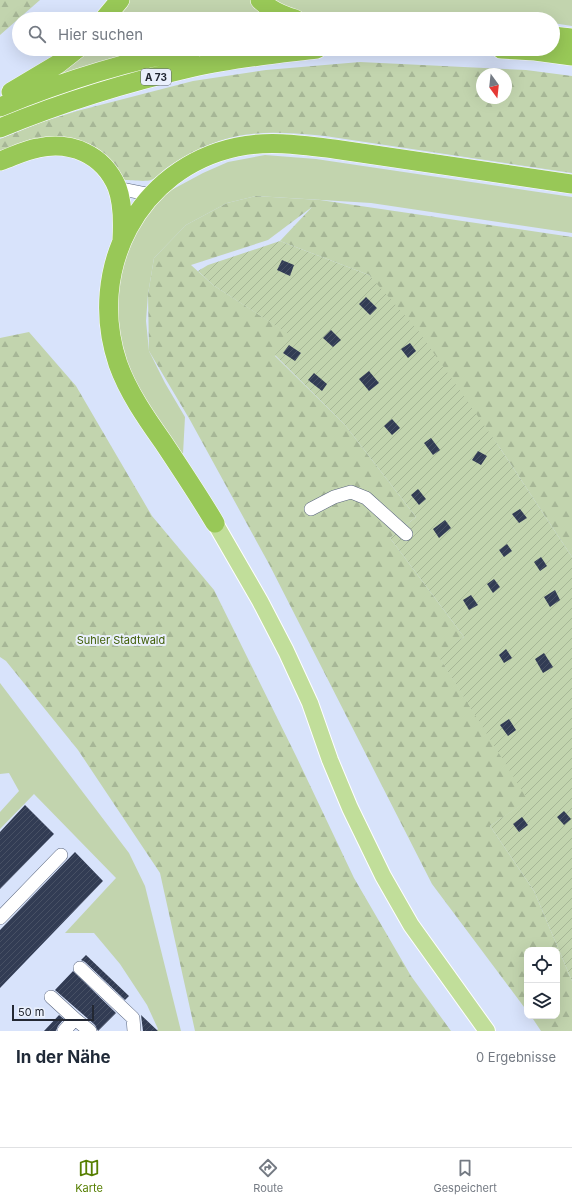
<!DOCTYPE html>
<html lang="de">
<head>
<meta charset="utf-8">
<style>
	:root { --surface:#fff; --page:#f2f2f3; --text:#1f2937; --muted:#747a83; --line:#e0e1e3; --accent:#567f01 }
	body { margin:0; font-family:Inter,sans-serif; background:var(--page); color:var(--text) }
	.controls { position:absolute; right:12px; bottom:12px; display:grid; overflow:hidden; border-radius:8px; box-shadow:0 4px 16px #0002 }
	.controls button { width:36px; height:36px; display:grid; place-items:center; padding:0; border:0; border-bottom:1px solid var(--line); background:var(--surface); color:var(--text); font:20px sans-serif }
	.compass { position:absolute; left:476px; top:68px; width:36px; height:36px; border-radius:50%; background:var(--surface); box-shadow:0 4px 16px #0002; rotate:165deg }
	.scale { position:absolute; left:12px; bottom:10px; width:82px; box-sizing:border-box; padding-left:4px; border:2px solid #232833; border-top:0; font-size:11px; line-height:14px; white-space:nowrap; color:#232833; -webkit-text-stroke:3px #eaf0fc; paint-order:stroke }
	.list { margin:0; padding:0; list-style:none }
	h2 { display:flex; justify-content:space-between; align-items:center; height:52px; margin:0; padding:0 16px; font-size:17px }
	h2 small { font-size:13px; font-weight:400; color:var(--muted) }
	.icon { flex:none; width:22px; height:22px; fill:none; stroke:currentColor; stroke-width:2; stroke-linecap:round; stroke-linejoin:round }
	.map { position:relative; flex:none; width:572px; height:1031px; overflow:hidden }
	.search { position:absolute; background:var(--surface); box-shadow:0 4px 16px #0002; left:12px; right:12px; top:12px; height:44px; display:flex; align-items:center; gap:10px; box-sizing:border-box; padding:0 14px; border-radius:22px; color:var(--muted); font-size:15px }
	.sheet { height:116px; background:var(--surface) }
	nav { display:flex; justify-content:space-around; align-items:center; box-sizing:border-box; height:56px; border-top:1px solid var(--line); background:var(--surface); font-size:11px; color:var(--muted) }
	nav a { display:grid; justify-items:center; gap:2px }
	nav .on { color:var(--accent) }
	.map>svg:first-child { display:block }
</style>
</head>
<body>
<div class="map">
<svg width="572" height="1031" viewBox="0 0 572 1031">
	<defs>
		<pattern id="forest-firs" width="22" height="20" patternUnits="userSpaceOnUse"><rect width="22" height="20" fill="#c2d4ae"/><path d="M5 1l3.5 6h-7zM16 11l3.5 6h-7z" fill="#a6b696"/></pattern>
		<pattern id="garden-furrows" width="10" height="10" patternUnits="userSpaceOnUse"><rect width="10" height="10" fill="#c2d4ae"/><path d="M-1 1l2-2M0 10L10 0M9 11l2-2" fill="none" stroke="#a6b696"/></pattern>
		<pattern id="building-hatch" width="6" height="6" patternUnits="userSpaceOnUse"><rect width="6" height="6" fill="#323c54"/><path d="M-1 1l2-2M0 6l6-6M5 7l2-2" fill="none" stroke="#475064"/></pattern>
	</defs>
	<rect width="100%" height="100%" fill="#d8e3fb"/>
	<!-- grass -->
	<path fill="#c2d4ae" d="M 125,0 L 253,0 L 279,19 L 111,19 Z
		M 273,0 L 572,0 L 572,26 L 553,23 L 553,19 L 510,19 L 478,16 L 413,14 L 340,16 L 298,13 Z
		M 83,49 L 149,49 L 115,58 L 51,77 Z
		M 265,155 L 316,159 L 572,197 L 572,233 L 371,203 L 256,196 L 227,203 L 186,225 L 154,258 L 148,294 L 146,321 L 149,351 L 165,383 L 185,417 L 183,454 L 137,394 L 129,380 L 116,313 L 121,270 L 131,240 L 148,212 L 164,194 L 203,173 L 228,162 Z
		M 0,683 L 129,853 L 145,886 L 181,1031 L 156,1031 L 158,1029 L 147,1005 L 120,964 L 94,933 L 65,933 L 116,878 L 34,794 L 0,829 L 0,812 L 19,791 L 9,773 L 0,774 Z"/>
	<!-- forest -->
	<path fill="url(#forest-firs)" fill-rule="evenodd" d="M 0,0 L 40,0 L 0,35 Z
		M 360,62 L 526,70 L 572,76 L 572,173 L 325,136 C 289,133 254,129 219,141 C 201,147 184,156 168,167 C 163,170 157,178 151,180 C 145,182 131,180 124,180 C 111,154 89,138 60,138 C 55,138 50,137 45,138 C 30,142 15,148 0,152 L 0,139 L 42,122 L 77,111 L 193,81 L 266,70 ZM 482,74 L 506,74 L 506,98 L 482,98 Z
		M 256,196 L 320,200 L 572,237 L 572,557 L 500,448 L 369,275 L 280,241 L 312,207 L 268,240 L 191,265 L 213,285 L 292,336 L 275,356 L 345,425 L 416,517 L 390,538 L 464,637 L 438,655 L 529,800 L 490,826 L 534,891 L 572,981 L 572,1031 L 541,1031 L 531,1016 L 557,1016 L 557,950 L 527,950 L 527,1011 L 432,884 L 269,564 L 190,420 L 149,351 L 148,294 L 154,258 L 186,225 L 227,203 Z
		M 29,332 L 76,386 L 152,516 L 214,590 L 297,758 L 354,878 L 411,976 L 451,1031 L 195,1031 L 160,873 L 78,750 L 6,661 L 0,657 L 0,338 Z"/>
	<!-- garden -->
	<path fill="url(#garden-furrows)" d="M 280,241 L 369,275 L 417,329 L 500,448 L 572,557 L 572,981 L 534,891 L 490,826 L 528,800 L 437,654 L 464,637 L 390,538 L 416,517 L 345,425 L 275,355 L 291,336 L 213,285 L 198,271 L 208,265 Z"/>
	<!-- building -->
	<path fill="url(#building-hatch)" d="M 282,260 L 294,265 L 290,276 L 277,270 Z
		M 366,297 L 377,308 L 370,315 L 359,304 Z
		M 331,330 L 341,340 L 333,347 L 323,338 Z
		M 410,343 L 416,351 L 408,358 L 401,349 Z
		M 289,345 L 301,353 L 295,361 L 283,353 Z
		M 369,371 L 379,383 L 369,391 L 359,379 Z
		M 314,373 L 327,384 L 322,391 L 308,380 Z
		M 392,419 L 400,428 L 392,435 L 384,426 Z
		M 431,438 L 440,450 L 433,455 L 424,443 Z
		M 478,451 L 487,456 L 481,465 L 472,460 Z
		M 418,489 L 426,499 L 419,505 L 411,495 Z
		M 520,509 L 527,518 L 519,523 L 512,514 Z
		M 445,520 L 451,528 L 439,538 L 433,529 Z
		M 507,544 L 512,551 L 504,557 L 499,550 Z
		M 541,557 L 547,566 L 540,571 L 534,562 Z
		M 494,579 L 500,587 L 493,593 L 487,584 Z
		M 555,590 L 560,600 L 550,607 L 544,597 Z
		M 471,595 L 478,605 L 469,610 L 463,600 Z
		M 506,649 L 512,658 L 504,663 L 499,655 Z
		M 544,653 L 553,667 L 543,673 L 535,659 Z
		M 509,719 L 516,730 L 508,736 L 500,725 Z
		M 25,805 L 54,834 L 0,889 L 0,832 Z
		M 564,811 L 571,819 L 564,825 L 557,817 Z
		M 522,817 L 528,825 L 519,832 L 513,824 Z
		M 75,852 L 103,881 L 0,988 L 0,930 Z
		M 86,955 L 129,996 L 125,1000 L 85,962 L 81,960 Z
		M 73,971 L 116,1013 L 98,1031 L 95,1025 L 55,990 Z
		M 59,1015 L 64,1019 L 58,1026 L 56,1031 L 44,1031 Z
		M 141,1015 L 158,1031 L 143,1031 Z"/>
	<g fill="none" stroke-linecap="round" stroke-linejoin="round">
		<defs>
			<path id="minor" d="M 117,188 L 152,195
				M 311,509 L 334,497 L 351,492 L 366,498 L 406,534
				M 0,918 L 61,855
				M 80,968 L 133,1018 L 134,1031
				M 51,997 L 75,1019
				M 64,1031 L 75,1019 L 90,1031"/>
			<path id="major" d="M 215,523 L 260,601 L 286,651 L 310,703 L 330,760 L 350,808 L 383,876 L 411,925 L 487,1031"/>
			<path id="highway" d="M 260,0 C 270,10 281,15 295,19
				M 104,19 L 120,0
				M 553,36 L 572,38
				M 501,49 L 535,51 L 572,56
				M 11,92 L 58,64 L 77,49
				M 0,107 C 61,82 127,61 193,49
				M 0,128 C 63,102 128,82 194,67 C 234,58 276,54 317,49
				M 0,161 C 12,157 25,150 38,148 C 71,141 103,154 117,187 C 123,203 123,222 122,239
				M 215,523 C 199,496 181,469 163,442 C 146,418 128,392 118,364 C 86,270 138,168 237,147 C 269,140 302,145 334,149 L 572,184"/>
		</defs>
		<!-- minor casing -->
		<use href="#minor" stroke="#58647d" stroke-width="14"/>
		<!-- major casing -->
		<use href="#major" stroke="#fff" stroke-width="18"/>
		<!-- highway casing -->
		<use href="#highway" stroke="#fff" stroke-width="20"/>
		<!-- minor -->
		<use href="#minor" stroke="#fff" stroke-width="13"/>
		<!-- major -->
		<use href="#major" stroke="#c1de9a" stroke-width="16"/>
		<!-- highway -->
		<use href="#highway" stroke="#98c857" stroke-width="19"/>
	</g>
	<g text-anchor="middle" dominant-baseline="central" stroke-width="4" stroke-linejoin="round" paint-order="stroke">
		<!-- shield labels -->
		<rect fill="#eaf0fc" stroke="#5f646f" stroke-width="1" x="141" y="69" width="30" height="16" rx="3"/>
		<g font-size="10" font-weight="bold" fill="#232833">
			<text x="156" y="77">A 73</text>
		</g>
		<!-- park labels -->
		<g font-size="11" fill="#3f5d06" stroke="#eaf0fc">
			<text x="121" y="640">Suhler Stadtwald</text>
		</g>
	</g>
</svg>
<div class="controls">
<button><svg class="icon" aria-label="locate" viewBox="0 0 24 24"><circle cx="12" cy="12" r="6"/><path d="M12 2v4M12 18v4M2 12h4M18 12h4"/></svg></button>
<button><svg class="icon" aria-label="layers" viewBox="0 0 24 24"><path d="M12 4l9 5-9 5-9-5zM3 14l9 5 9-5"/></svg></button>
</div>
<svg class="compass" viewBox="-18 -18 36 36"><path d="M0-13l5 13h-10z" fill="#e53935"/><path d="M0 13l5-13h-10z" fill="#747a83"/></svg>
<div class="scale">50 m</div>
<div class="search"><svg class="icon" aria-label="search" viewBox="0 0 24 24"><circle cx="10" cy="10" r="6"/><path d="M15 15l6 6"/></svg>Hier suchen</div>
</div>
<section class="sheet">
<h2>In der Nähe<small>0 Ergebnisse</small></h2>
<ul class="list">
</ul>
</section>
<nav>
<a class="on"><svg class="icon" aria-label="map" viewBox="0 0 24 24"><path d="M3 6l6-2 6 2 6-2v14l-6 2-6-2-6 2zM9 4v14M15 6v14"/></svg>Karte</a>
<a><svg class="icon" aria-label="directions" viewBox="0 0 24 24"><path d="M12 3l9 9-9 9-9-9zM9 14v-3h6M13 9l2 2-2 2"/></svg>Route</a>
<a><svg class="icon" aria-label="saved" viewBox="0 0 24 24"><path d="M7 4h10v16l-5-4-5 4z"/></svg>Gespeichert</a>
</nav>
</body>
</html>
